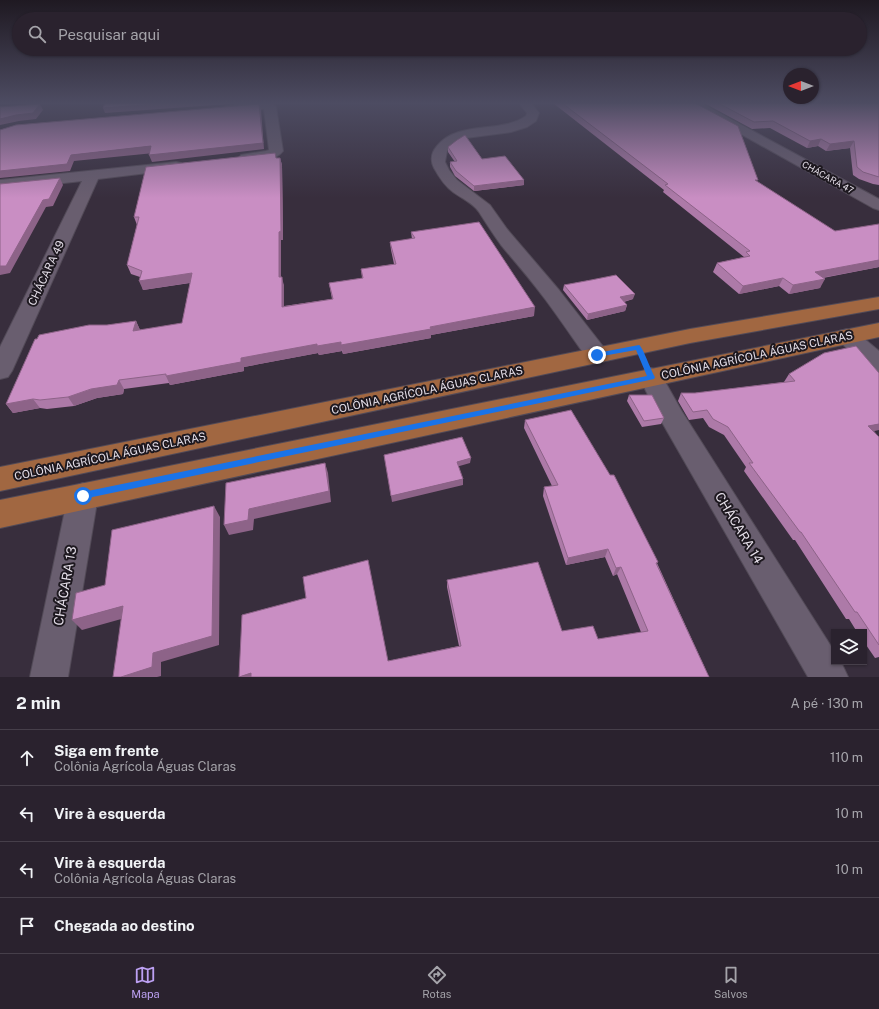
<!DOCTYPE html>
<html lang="pt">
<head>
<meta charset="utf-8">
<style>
	:root { --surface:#2a222e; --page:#362f3a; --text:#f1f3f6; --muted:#a5a4aa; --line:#463f4a; --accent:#bca0f2 }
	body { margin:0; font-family:"Public Sans",sans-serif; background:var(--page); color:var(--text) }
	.controls { position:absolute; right:12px; bottom:12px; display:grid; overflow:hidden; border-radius:0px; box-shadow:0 1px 3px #0004 }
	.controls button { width:36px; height:36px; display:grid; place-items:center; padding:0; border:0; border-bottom:1px solid var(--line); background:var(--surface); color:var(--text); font:20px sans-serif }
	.compass { position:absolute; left:783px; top:68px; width:36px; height:36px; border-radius:50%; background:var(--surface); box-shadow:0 1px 3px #0004; rotate:270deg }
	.stop { position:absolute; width:12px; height:12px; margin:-9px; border:3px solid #1a73e8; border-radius:50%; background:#fff }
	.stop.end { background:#1a73e8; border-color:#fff; box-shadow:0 1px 4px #0008 }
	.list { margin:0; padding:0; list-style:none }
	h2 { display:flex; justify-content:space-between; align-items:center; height:52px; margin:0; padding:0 16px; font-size:17px }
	h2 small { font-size:13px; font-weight:400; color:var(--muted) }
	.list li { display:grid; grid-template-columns:26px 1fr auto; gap:12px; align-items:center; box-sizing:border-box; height:56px; padding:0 16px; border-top:1px solid var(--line) }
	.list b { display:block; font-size:15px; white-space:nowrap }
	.list p { margin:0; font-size:13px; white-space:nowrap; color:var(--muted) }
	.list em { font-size:13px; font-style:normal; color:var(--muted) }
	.icon { flex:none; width:22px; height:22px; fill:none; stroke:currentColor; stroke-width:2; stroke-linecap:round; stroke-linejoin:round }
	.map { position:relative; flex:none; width:879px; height:677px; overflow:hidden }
	.search { position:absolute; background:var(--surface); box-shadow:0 1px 3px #0004; left:12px; right:12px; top:12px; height:44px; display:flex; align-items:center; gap:10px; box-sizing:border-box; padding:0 14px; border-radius:22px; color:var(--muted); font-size:15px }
	.sheet { height:276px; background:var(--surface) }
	nav { display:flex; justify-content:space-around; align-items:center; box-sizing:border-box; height:56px; border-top:1px solid var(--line); background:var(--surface); font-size:11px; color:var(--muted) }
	nav a { display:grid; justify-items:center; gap:2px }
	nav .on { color:var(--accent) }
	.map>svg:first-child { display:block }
</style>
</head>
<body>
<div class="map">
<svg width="879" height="677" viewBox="0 0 879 677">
	<rect width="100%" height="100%" fill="#382e3d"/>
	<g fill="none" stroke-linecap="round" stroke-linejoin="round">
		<defs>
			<path id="minor" d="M 247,103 L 268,103 L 274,105 L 276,107 L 283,151 C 276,161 253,164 241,161 L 239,158 L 241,155 L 266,151 L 269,150 L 264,109 L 230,112 L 226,110 L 224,108 L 226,106 Z
				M 519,103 L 531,103 L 539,113 L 536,121 L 527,127 L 511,132 L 466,138 L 456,143 L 447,151 L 445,162 L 449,170 L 457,180 L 490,205 L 507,229 L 559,290 L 605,349 L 608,355 L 605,361 L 597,363 L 589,361 C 574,340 560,319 545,299 C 531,280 516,263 501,245 C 493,234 486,223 479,212 C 473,203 461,198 453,192 C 445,186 439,177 434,168 C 430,160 431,153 437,146 C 458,120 500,134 526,116 L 527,113 Z
				M 687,103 L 701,103 L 879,199 L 879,210 L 873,208 L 689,105 Z
				M 176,162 L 181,163 L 183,166 L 181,169 L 98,179 L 12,371 L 8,377 L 0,379 L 0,347 L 82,181 L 0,190 L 0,180 Z
				M 847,329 L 855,331 L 879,351 L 879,372 L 871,370 L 839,341 L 836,336 L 839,331 Z
				M 651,368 L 659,371 L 681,410 L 834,651 L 834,662 L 841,662 L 848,677 L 808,677 L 659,417 L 639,377 L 643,371 Z
				M 83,483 L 93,487 L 98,496 L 68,677 L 30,677 L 68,496 L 73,487 Z"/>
			<path id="major" d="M 879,297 L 879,309 L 690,343 L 0,491 L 0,467 L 690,329 Z
				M 879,323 L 879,337 L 0,528 L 0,500 Z"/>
		</defs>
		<!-- minor casing -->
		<use href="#minor" stroke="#524a57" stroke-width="2"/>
		<!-- major casing -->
		<use href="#major" stroke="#524a57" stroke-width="2"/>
		<!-- minor -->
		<use href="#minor" fill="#695e6f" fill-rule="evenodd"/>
		<!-- major -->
		<use href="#major" fill="#a16741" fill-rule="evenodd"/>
	</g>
	<!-- wall -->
	<path fill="#ad7aa8" d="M 553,103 L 695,103 L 757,182 L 879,267 L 823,278 L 820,288 L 789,294 L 779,286 L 739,294 L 713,272 L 717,263 L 744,257 L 663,192 L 664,190 Z
		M 704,103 L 879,103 L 879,185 L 873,184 L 859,179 L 853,175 L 850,148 L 826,151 L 818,146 L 807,148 L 770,128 L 752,129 Z
		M 448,147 L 482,159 L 524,185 L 474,191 L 455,176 L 450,167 L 450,162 L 455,162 L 448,152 Z
		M 276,158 L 280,158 L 282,165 L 283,240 L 281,240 L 281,277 L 284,286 L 284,306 L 332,299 L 329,283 L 362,278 L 361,269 L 394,264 L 391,250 L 390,242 L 412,239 L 411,232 L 534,316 L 431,335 L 431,338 L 343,354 L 342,351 L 319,355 L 318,353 L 244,367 L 244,371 L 170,385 L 169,383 L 124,389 L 123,394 L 97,398 L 74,406 L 47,409 L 40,408 L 13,413 L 6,404 L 37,339 L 107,325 L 136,321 L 140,330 L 182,323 L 190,283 L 143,290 L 140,277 L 131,274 L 127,265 L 137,225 L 134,217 Z
		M 591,280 L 633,299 L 624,302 L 627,305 L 625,311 L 587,320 L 563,290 L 564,285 Z
		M 789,374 L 874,431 L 879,437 L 879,657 L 875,658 L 864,642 L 864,632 L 857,632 L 849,619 L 846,619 L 795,540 L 793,540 L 744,471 L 746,467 L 724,435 L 709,427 L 703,418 L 689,420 L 678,401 L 681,393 L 695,393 L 784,382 Z
		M 629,395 L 664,418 L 661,424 L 642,427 L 627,401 Z
		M 525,420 L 658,562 L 657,563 L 709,677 L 388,661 L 459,646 L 447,587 L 447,580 L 562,631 L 598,639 L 641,632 L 617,574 L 613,576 L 605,557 L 566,565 L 543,496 L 544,487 L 552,486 L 524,428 Z"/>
	<!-- shaded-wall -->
	<path fill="#8d6388" d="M 171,103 L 242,103 L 105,113 L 103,108 Z
		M 40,104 L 43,110 L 36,119 L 19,121 L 0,125 L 0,119 Z
		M 259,104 L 261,110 L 264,149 L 152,162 L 149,155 Z
		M 821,139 L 818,146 L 807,148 L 810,141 Z
		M 854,141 L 850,148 L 826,151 L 830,144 Z
		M 151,146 L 154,153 L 74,161 L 70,171 L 0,178 L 0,171 L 71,155 Z
		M 280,158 L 282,165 L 283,240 L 281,240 L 281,286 L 279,277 L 279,232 Z
		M 60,178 L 63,185 L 53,206 L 46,207 L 10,273 L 0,275 L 0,266 L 43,200 Z
		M 524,180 L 524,185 L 474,191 L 474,186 Z
		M 879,260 L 879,267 L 810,280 L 815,272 Z
		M 192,273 L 195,282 L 143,290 L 139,281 Z
		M 282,277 L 284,286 L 284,315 L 282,307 Z
		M 783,278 L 779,286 L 739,294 L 743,286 Z
		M 825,279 L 820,288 L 789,294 L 793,285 Z
		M 635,294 L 633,299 L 618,303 L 620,297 Z
		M 627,305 L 625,311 L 587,320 L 588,314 Z
		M 535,307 L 534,316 L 431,335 L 431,338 L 343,354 L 341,345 L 430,327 Z
		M 136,321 L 140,330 L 133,331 Z
		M 341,342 L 342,351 L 319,355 L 318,353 L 244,367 L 244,371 L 170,385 L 166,376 L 241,358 L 317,344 Z
		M 119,380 L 124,389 L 123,394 L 97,398 L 74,406 L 68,397 Z
		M 33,399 L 40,408 L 13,413 L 6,404 Z
		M 879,424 L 879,430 L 862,434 L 868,426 Z
		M 471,458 L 470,463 L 456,467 L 457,462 Z
		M 325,463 L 328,473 L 331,502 L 254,519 L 253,530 L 229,535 L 224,525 L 249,509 Z
		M 463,479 L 463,485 L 392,502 L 391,496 Z
		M 214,506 L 220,517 L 219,645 L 161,662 L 161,676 L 157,677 L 121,677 L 153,653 Z
		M 608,549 L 605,557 L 566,565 L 568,558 Z
		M 621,567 L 617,574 L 613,576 L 616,568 Z
		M 123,606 L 132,616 L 82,630 L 72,620 Z
		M 251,673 L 253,677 L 239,677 Z"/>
	<!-- building -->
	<path fill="#c98ec3" stroke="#8d6388" d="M 105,103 L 171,103 L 103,108 Z
		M 562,103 L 695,103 L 738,126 L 758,180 L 755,180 L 835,231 L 879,224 L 879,260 L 815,272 L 825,279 L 793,285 L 783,278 L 743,286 L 717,263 L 750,256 L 746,252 L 750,251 L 665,185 L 668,184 Z
		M 718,103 L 879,103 L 879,177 L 863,172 L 857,167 L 854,141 L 830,144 L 821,139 L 810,141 L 773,121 L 754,122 Z
		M 40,104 L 33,113 L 16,115 L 0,119 L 0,107 Z
		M 259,104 L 263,143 L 149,155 L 151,146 L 71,155 L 67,164 L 0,171 L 0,130 L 16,125 Z
		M 465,135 L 482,159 L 505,156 L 524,180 L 474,186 L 456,171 L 450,162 L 457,161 L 448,147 L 457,140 Z
		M 275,153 L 276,158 L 280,158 L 281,231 L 279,232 L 279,277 L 282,277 L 282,307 L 333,299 L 329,283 L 363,278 L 361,269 L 396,264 L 390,242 L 415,238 L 411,232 L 479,222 L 535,307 L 430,327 L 431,329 L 341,345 L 341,342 L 317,346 L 317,344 L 241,358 L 241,362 L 166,376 L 166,374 L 119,380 L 117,385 L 91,389 L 68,397 L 40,400 L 33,399 L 6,404 L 35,339 L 37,339 L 39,335 L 89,325 L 107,325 L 136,321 L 133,331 L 182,323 L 192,273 L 139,281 L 142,271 L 127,265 L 139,217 L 134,217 L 146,167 Z
		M 60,178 L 49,199 L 43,200 L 6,266 L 0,266 L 0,184 Z
		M 616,275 L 635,294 L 620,297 L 627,305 L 588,314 L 564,285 L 591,280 Z
		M 856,346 L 879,373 L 879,424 L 868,426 L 879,437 L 879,645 L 857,612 L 855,612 L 801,532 L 800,532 L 749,463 L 753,463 L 728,427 L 713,419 L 707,410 L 693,412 L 681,393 L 695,393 L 795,381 L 789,374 L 824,353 Z
		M 629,395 L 652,395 L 664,418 L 644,421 Z
		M 571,410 L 610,475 L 614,475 L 658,562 L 656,563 L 709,677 L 251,677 L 251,673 L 239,677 L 242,615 L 306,598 L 303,577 L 368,560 L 388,661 L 461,646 L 447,580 L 538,562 L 562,631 L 593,626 L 598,639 L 648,631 L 621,567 L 616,568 L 608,549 L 568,558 L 544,487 L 558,485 L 525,420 Z
		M 462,437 L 471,458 L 457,462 L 463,479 L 391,496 L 384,455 Z
		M 325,463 L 329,491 L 249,509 L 248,520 L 224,525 L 226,483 Z
		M 214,506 L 212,636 L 153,653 L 152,667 L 121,677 L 113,677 L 123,606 L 72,620 L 76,593 L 105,585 L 112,530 Z"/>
	<!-- sky -->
	<linearGradient id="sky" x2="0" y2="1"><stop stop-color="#1f1922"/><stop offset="0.52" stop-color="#4d4c62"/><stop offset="1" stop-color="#4d4c62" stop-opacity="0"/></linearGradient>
	<rect width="879" height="198" fill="url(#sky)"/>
	<!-- route -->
	<path fill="#1a73e8" d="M 639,345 C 643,347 651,371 655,377 L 654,379 L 83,499 L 79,496 L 83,492 L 647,376 L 636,350 L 597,357 L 593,355 L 597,353 Z"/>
	<g text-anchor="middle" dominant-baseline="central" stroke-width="4" stroke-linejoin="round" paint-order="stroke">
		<!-- far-street labels -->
		<g font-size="9" fill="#e5dfe9" stroke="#1d181f">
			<text transform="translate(828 177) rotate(29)">CHÁCARA 47</text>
		</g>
		<!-- street labels -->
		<g font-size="11" fill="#e5dfe9" stroke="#1d181f">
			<text transform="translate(46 273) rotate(-65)">CHÁCARA 49</text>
			<text transform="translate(757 355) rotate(-12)">COLÔNIA AGRÍCOLA ÁGUAS CLARAS</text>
			<text transform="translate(427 390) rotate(-12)">COLÔNIA AGRÍCOLA ÁGUAS CLARAS</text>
			<text transform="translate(110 456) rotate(-12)">COLÔNIA AGRÍCOLA ÁGUAS CLARAS</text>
		</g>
		<!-- near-street labels -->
		<g font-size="13" fill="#e5dfe9" stroke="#1d181f">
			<text transform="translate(739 528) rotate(59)">CHÁCARA 14</text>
			<text transform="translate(65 586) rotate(-80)">CHÁCARA 13</text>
		</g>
	</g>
</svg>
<div class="controls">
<button><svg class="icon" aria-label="layers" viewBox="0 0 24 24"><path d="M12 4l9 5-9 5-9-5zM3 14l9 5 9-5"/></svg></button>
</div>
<svg class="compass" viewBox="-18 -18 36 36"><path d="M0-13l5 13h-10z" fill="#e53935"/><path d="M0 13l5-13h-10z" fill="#a5a4aa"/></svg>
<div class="stop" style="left:83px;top:496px"></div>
<div class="stop end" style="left:597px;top:355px"></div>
<div class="search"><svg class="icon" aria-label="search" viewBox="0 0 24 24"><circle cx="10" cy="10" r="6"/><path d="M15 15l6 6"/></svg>Pesquisar aqui</div>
</div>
<section class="sheet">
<h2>2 min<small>A pé · 130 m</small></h2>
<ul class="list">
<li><svg class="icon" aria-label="ahead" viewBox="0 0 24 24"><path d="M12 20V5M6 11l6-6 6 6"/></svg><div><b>Siga em frente</b><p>Colônia Agrícola Águas Claras</p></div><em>110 m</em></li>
<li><svg class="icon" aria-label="left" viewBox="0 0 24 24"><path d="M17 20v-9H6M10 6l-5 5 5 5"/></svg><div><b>Vire à esquerda</b></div><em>10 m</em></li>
<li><svg class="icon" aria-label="left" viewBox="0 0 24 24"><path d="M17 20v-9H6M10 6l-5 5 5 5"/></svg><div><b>Vire à esquerda</b><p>Colônia Agrícola Águas Claras</p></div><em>10 m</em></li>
<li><svg class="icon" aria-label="arrive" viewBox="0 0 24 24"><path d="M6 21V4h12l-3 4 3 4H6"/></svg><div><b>Chegada ao destino</b></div></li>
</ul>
</section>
<nav>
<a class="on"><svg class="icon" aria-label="map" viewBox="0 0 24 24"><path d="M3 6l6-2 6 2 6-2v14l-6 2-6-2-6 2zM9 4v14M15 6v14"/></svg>Mapa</a>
<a><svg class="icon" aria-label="directions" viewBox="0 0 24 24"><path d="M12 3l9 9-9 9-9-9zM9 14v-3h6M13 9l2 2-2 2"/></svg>Rotas</a>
<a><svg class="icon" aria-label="saved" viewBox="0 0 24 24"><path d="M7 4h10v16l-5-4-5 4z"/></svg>Salvos</a>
</nav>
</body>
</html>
